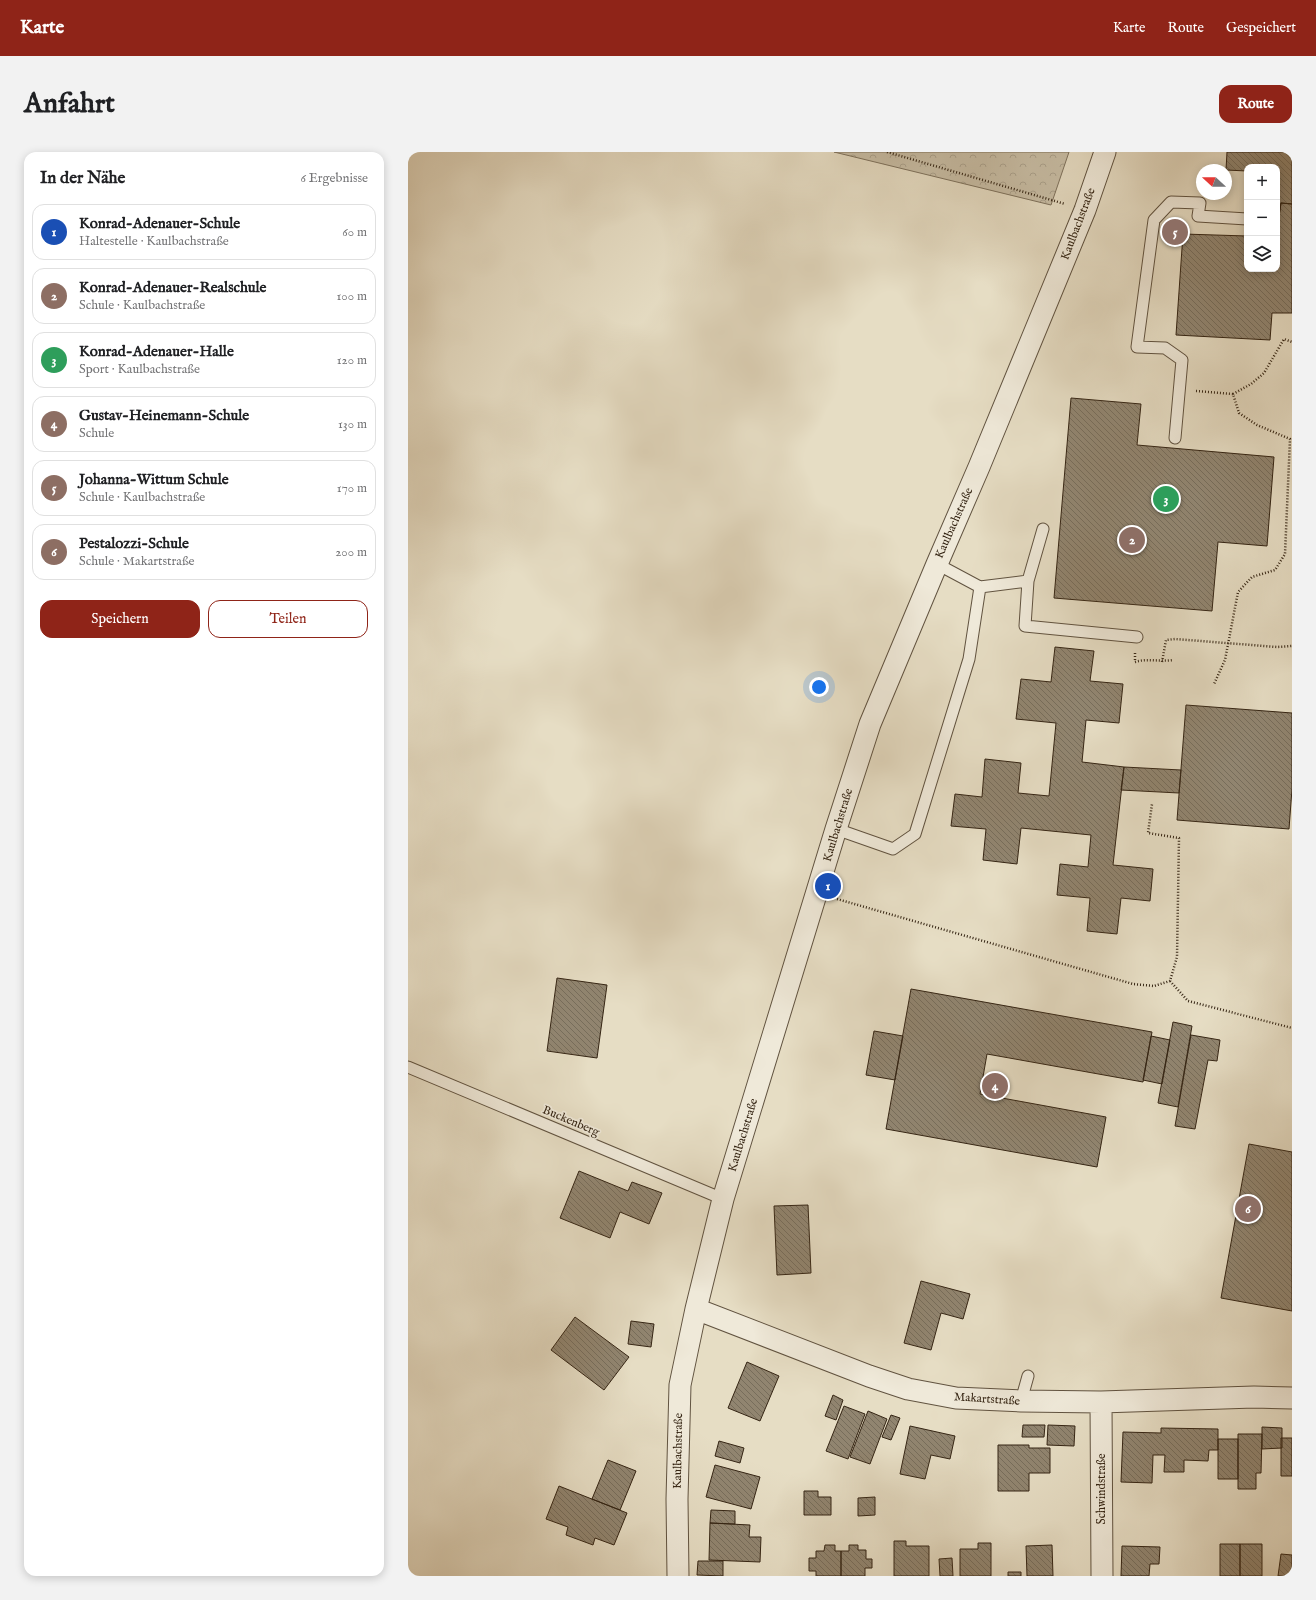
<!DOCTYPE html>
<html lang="de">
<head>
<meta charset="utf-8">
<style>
	:root { --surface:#fff; --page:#f2f2f2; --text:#202124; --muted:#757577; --line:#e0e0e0; --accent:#8f2418 }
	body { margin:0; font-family:"IM FELL English",serif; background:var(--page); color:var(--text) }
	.controls { position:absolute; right:12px; top:12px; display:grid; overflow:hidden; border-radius:8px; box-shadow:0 2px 10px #0003 }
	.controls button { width:36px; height:36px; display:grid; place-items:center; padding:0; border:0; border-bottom:1px solid var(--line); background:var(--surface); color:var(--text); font:20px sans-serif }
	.compass { position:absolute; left:788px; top:12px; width:36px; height:36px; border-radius:50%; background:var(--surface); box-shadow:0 2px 10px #0003; rotate:291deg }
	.you { position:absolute; left:411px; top:535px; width:14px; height:14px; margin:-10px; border:3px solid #fff; border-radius:50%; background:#1a73e8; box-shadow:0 0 0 6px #1a73e833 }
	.badge { display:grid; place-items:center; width:26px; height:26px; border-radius:50%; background:var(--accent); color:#fff; font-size:13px; font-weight:700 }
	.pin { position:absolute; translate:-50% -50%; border:2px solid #fff; box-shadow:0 1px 4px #0006 }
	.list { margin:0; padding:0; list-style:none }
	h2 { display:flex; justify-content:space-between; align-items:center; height:52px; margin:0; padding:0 16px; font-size:17px }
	h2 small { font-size:13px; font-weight:400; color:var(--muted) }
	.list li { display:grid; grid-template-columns:26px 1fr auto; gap:12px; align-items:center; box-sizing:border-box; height:56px; margin:0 8px 8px; padding:0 8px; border:1px solid var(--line); border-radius:12px }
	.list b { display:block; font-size:15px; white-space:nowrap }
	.list p { margin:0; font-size:13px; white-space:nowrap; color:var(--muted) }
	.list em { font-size:13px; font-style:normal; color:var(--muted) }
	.actions { display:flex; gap:8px; padding:12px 16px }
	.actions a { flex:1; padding:9px 0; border:1px solid var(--accent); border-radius:12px; text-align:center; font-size:14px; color:var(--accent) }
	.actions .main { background:var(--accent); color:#fff }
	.icon { flex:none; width:22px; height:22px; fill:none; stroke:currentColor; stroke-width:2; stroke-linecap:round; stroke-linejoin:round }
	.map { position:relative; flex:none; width:884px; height:1424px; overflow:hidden; border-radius:12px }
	header { display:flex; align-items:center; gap:24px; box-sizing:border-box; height:56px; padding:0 20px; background:var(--accent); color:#fff }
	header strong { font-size:19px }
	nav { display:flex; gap:22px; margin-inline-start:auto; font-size:14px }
	.intro { display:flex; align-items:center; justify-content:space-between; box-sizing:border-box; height:96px; padding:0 24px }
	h1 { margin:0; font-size:28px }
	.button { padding:10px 18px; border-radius:12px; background:var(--accent); color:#fff; font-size:14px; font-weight:700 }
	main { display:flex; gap:24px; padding:0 24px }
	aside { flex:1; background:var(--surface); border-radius:12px; box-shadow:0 2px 10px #0003 }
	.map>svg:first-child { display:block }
</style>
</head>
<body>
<header>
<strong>Karte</strong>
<nav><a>Karte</a><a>Route</a><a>Gespeichert</a></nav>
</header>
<div class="intro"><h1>Anfahrt</h1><a class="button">Route</a></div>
<main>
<aside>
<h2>In der Nähe<small>6 Ergebnisse</small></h2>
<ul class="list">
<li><span class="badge" style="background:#1a4fb4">1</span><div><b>Konrad-Adenauer-Schule</b><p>Haltestelle · Kaulbachstraße</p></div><em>60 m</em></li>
<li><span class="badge" style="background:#8d6e63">2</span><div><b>Konrad-Adenauer-Realschule</b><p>Schule · Kaulbachstraße</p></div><em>100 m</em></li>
<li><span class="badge" style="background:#2e9e5b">3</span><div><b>Konrad-Adenauer-Halle</b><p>Sport · Kaulbachstraße</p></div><em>120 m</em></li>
<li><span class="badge" style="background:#8d6e63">4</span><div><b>Gustav-Heinemann-Schule</b><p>Schule</p></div><em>130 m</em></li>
<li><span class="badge" style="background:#8d6e63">5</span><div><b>Johanna-Wittum Schule</b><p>Schule · Kaulbachstraße</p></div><em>170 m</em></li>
<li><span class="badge" style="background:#8d6e63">6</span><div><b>Pestalozzi-Schule</b><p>Schule · Makartstraße</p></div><em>200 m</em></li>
</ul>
<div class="actions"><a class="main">Speichern</a><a>Teilen</a></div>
</aside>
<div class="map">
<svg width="884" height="1424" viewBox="0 0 884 1424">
	<defs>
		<pattern id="forest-crowns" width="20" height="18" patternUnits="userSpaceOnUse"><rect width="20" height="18" fill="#c8bea6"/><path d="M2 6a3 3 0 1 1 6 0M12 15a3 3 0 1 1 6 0" fill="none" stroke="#aca38e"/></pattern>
		<pattern id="building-back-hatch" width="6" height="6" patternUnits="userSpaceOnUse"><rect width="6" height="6" fill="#918570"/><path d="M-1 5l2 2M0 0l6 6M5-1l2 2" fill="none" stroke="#776d5b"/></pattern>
	</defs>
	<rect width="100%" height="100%" fill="#e6ddc4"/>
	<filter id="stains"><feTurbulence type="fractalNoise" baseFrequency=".005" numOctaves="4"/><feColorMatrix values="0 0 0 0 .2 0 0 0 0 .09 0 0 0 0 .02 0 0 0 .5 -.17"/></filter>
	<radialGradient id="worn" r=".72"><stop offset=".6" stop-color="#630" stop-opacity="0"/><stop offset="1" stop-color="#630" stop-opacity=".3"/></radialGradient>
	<!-- forest -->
	<path fill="url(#forest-crowns)" stroke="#7e725d" d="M 426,0 L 661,0 L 643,53 Z"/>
	<!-- building -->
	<path fill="url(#building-back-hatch)" stroke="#352514" d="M 819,0 L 884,0 L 884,52 L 873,51 L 869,78 L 869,15 L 839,15 L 839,19 L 818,18 Z
		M 873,51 L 884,52 L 884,161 L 864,161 L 862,188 L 768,183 L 775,82 L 839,84 L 839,117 L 869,117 L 869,78 Z
		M 663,246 L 733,252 L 729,293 L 866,305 L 859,394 L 810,390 L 804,459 L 646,446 Z
		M 647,495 L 686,499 L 682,529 L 715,532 L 711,571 L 678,568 L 674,610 L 716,615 L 705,713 L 745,717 L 742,749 L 713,746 L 709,782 L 679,779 L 682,746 L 649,743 L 652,712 L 680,715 L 683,683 L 613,676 L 609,712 L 575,708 L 578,677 L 543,674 L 547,642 L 574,645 L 577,607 L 613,611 L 610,641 L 641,644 L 648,571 L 608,567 L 613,527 L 643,530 Z
		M 778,553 L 884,561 L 884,637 L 881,677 L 769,668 Z
		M 716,615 L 773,618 L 771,641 L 713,638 Z
		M 149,826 L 199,833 L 189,906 L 139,899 Z
		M 503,837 L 744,880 L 735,930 L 579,902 L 572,942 L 698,965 L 689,1015 L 478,977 Z
		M 765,870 L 784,874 L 770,955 L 750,951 Z
		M 466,879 L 495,884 L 487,928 L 458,923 Z
		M 783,883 L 812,888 L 809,909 L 800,908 L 787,977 L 767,974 Z
		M 743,884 L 762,888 L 754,932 L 735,928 Z
		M 841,992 L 884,1000 L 884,1159 L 813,1146 Z
		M 171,1019 L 220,1039 L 224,1030 L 254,1041 L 241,1072 L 212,1060 L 202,1086 L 152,1066 Z
		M 400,1053 L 403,1121 L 369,1123 L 366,1054 Z
		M 513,1129 L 562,1142 L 555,1167 L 533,1161 L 523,1198 L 496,1191 Z
		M 167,1165 L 221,1205 L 196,1238 L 143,1198 Z
		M 223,1169 L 246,1172 L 243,1195 L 220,1192 Z
		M 339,1210 L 371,1224 L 352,1269 L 320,1256 Z
		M 425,1243 L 435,1248 L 428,1268 L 417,1264 Z
		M 436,1254 L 457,1262 L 440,1307 L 418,1299 Z
		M 460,1259 L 479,1267 L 462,1312 L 442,1305 Z
		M 483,1263 L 492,1266 L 483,1288 L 474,1285 Z
		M 615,1273 L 637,1273 L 636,1285 L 614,1285 Z
		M 640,1273 L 667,1274 L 666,1294 L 639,1293 Z
		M 502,1274 L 547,1284 L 542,1307 L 523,1303 L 517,1327 L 492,1322 Z
		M 854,1275 L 874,1276 L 874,1296 L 854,1297 Z
		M 753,1276 L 810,1277 L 810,1298 L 801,1298 L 800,1309 L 776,1308 L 776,1320 L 756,1320 L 757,1303 L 745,1303 L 744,1331 L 713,1330 L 715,1280 L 753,1281 Z
		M 830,1282 L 854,1282 L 853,1321 L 848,1321 L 848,1337 L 830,1337 Z
		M 873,1286 L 884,1286 L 884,1324 L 873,1324 Z
		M 810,1287 L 830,1287 L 830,1327 L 810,1327 Z
		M 311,1289 L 336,1296 L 332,1311 L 307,1304 Z
		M 590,1293 L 621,1293 L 621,1296 L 642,1296 L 642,1321 L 621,1321 L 621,1339 L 590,1339 Z
		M 200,1308 L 228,1319 L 212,1358 L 184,1347 Z
		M 307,1313 L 352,1325 L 343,1357 L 298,1345 Z
		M 151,1334 L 219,1361 L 206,1393 L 187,1386 L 185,1393 L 158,1383 L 160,1375 L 138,1367 Z
		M 396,1339 L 410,1339 L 410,1345 L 423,1345 L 423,1363 L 396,1363 Z
		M 467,1345 L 467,1363 L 450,1364 L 450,1346 Z
		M 303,1358 L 327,1359 L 327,1372 L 302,1371 Z
		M 302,1371 L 342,1373 L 341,1385 L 353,1385 L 352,1410 L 301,1408 Z
		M 486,1389 L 498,1389 L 498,1394 L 521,1394 L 521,1424 L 486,1424 Z
		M 570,1391 L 583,1391 L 583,1424 L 552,1424 L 552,1397 L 570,1397 Z
		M 812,1392 L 832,1392 L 832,1424 L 812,1424 Z
		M 832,1392 L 854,1392 L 854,1424 L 832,1424 Z
		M 417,1393 L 427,1393 L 427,1399 L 433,1399 L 433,1424 L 408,1424 L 408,1419 L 401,1419 L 401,1406 L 408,1406 L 408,1399 L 416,1399 Z
		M 441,1393 L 450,1393 L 450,1398 L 458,1398 L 458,1407 L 464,1407 L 464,1416 L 457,1416 L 457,1424 L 433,1424 L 433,1399 L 441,1399 Z
		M 644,1393 L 645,1424 L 619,1424 L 618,1394 Z
		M 714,1394 L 752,1395 L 751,1412 L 742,1412 L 741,1424 L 713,1424 Z
		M 873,1402 L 884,1403 L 884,1424 L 870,1424 Z
		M 544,1406 L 545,1424 L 532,1424 L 531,1407 Z
		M 290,1409 L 315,1409 L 315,1424 L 289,1423 Z
		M 600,1420 L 613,1420 L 613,1424 L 600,1424 Z"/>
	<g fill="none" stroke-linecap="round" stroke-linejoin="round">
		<defs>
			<path id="service" d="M 767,286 L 774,208 L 757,196 L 729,195 L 746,68 L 763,50 L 792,51 L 790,64 L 839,67
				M 529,412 L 572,435 L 620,429 L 617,474 L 729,485
				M 620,429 L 635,377
				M 428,677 L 485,697 L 507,682 L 561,507 L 572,435
				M 0,915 L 315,1047
				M 613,1249 L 620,1224"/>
			<path id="minor" d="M 288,1157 L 461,1224 L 500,1237 L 548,1246 L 613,1249 L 693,1250 L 846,1245 L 884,1246
				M 693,1250 L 694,1424
				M 270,1424 L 269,1347 L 272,1233 L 288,1157 L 315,1047 L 428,677 L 462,572 L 529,412 L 571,315 L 677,58 L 697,0"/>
		</defs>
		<!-- service casing -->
		<use href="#service" stroke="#615340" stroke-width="13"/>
		<!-- minor casing -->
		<use href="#minor" stroke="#615340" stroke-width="23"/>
		<!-- path -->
		<path stroke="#352514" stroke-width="2.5" stroke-dasharray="1 2" stroke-linecap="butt" d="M 479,0 L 657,52
			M 788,239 L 825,242 L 831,261 L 849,273 L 882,287 L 877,402 L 867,418 L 844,425 L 830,440 L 817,508 L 806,532
			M 825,242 L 843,232 L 856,221 L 876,187 L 884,190
			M 727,501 L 727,510 C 739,506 752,510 765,508
			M 754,510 L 758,488 L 767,487 L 869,495 L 884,494
			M 429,747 L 725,832 L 746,834 L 762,829 L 769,805 L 771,686 L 740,681 L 744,652
			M 762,829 L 780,849 L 884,876"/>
		<!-- service -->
		<use href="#service" stroke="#efe9d9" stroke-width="11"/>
		<!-- minor -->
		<use href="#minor" stroke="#efe9d9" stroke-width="21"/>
	</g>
	<g text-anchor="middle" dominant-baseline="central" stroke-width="3.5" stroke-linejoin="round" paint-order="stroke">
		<!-- street labels -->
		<g font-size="12" fill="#352514" stroke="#efe9d9">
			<text transform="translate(670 72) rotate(-69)">Kaulbachstraße</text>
			<text transform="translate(546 371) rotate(-66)">Kaulbachstraße</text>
			<text transform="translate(430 673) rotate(-73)">Kaulbachstraße</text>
			<text transform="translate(163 969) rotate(23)">Buckenberg</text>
			<text transform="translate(335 983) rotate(-73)">Kaulbachstraße</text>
			<text transform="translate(579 1247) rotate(4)">Makartstraße</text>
			<text transform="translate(270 1299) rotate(-89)">Kaulbachstraße</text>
			<text transform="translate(693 1337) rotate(-90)">Schwindstraße</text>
		</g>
	</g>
	<rect width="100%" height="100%" filter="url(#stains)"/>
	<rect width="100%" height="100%" fill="url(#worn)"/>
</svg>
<div class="controls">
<button>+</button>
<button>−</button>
<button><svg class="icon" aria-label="layers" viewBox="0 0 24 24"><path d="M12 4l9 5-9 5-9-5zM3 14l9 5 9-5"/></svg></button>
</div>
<svg class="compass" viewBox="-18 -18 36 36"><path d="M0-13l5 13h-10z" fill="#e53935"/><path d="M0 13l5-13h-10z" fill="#757577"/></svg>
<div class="you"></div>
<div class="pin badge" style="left:420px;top:734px;background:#1a4fb4">1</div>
<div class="pin badge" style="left:724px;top:388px;background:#8d6e63">2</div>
<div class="pin badge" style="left:758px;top:347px;background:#2e9e5b">3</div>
<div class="pin badge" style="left:587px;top:934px;background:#8d6e63">4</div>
<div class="pin badge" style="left:767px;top:80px;background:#8d6e63">5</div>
<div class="pin badge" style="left:840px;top:1057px;background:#8d6e63">6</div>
</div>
</main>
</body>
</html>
